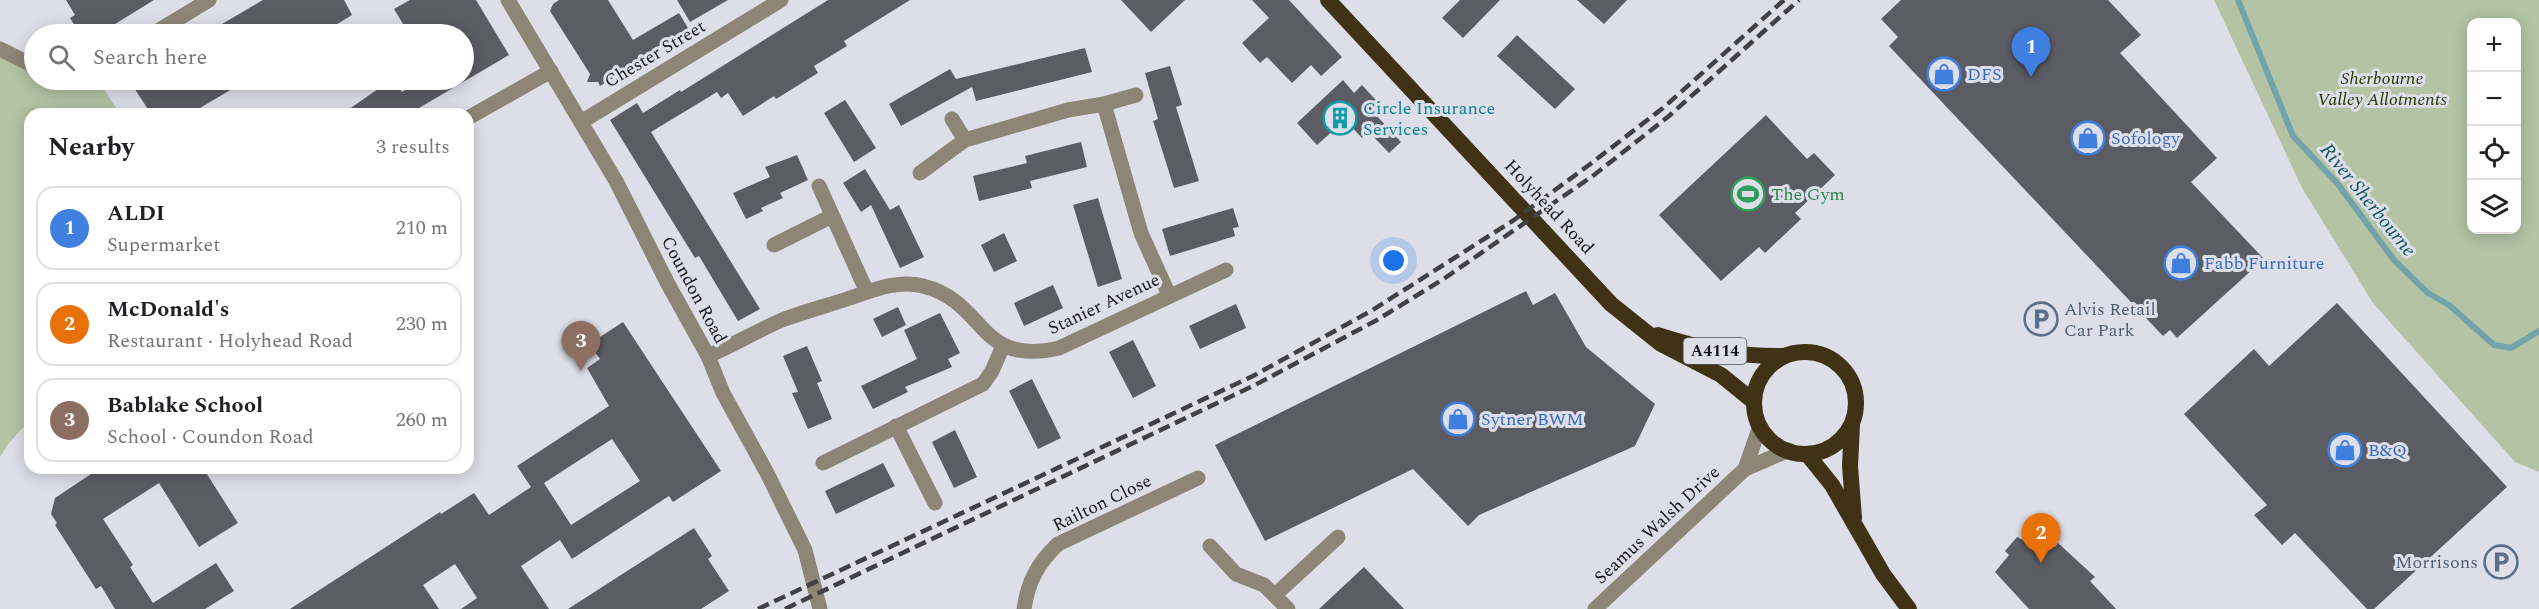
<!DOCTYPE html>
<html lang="en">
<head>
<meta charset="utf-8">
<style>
	:root { --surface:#fff; --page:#f2f2f2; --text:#202124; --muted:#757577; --line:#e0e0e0; --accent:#ea580c }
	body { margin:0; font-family:Spectral,serif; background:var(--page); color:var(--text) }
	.controls { position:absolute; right:18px; top:18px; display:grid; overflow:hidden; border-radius:12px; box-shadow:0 3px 15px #0003 }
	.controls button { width:54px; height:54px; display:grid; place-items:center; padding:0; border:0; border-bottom:2px solid var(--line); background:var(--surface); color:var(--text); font:30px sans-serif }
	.you { position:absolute; left:1394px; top:261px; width:21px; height:21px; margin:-15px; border:4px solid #fff; border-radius:50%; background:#1a73e8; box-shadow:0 0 0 9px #1a73e833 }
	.badge { display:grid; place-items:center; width:39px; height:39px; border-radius:50%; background:var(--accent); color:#fff; font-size:20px; font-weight:700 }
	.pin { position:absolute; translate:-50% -50px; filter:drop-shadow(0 2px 3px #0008) }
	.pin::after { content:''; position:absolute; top:32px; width:21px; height:18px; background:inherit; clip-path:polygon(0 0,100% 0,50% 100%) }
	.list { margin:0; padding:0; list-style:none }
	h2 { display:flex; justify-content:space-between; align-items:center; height:78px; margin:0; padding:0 24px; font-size:26px }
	h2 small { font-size:20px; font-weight:400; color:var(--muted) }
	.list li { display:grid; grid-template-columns:39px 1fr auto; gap:18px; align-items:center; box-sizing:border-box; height:84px; margin:0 12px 12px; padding:0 12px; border:2px solid var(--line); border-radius:18px }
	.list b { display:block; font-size:22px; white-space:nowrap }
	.list p { margin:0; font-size:20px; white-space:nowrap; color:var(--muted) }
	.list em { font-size:20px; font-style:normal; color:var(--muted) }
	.icon { flex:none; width:33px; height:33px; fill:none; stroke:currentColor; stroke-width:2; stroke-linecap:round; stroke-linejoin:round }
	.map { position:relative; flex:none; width:2539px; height:609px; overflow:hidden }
	.search { position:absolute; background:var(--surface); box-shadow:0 3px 15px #0003; left:24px; top:24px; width:450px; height:66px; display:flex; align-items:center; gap:15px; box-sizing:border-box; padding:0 21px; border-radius:33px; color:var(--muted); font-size:22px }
	.panel { position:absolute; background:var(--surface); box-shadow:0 3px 15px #0003; left:24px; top:108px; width:450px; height:366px; border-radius:18px }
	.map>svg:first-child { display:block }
</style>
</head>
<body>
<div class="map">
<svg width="2539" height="609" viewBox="0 0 2539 609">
	<rect width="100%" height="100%" fill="#dedee9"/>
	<!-- green -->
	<path fill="#b3c3a4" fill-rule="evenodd" d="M 2214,0 L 2539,0 L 2539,472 L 2515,462 L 2373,303 L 2302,188 ZM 2472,22 L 2516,22 L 2516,230 L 2472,230 Z
		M 0,57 L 34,74 L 34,80 C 56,80 74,90 94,81 L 102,86 L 120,114 L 30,114 L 30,420 L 9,443 L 0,457 Z"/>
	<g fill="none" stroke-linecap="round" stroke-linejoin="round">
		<!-- stream -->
		<path stroke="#72a2aa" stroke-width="6" d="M 2238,0 L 2293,136 L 2337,183 L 2394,260 L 2428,293 L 2449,305 L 2494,345 L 2511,348 L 2539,331"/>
	</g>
	<!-- building -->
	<path fill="#5c5c65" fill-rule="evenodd" d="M 66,0 L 154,0 L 99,34 L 80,34 L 70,18 L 75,15 Z
		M 263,0 L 344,0 L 352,15 L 329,29 L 332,34 L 205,34 Z
		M 410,0 L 476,0 L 509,55 L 419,108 L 423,114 L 342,114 L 378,89 L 372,80 L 394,80 L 402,92 L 421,80 L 464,80 L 464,34 L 409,34 L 394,9 Z
		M 559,0 L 608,0 L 633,40 L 679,13 L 688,28 L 651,51 L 653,54 L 600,86 L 598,82 L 587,82 L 590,74 L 550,11 L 553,4 Z
		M 677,0 L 728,0 L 690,22 Z
		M 828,0 L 910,0 L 844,41 L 847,46 L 814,66 L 818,73 L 776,99 L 774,96 L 743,116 L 728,93 L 721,98 L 717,92 L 651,132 L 760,309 L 738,321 L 699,256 L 695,258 L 610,120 L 637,103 L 643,113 L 680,90 L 681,92 Z
		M 1121,0 L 1185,0 L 1151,32 Z
		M 1252,0 L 1289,0 L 1342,57 L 1321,76 L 1311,65 L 1292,83 L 1267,57 L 1260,63 L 1242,43 L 1269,18 Z
		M 1460,0 L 1500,0 L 1463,38 L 1442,18 Z
		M 1577,0 L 1627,0 L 1604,24 Z
		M 1901,0 L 2108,0 L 2141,35 L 2120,53 L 2217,158 L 2191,182 L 2264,259 L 2177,338 L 2170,330 L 2163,336 L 1889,46 L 1898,37 L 1881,19 Z
		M 1517,35 L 1575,89 L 1555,109 L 1497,56 Z
		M 1085,48 L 1092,72 L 976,101 L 972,87 L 901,126 L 889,104 L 950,69 L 956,79 Z
		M 1170,66 L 1182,105 L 1176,107 L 1199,181 L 1174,188 L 1153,121 L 1158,119 L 1145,73 Z
		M 129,80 L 247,80 L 190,114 L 151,114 Z
		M 1343,80 L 1354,93 L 1362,85 L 1384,109 L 1376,115 L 1401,142 L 1389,153 L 1368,131 L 1362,138 L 1345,120 L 1317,145 L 1297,123 Z
		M 845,100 L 876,148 L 854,162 L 824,113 Z
		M 1766,115 L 1807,159 L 1814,153 L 1835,175 L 1795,213 L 1801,219 L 1765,253 L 1759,247 L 1721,281 L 1659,215 Z
		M 1081,142 L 1087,167 L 1030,181 L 1032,188 L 979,201 L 973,176 L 1027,163 L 1025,156 Z
		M 797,155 L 808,180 L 780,193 L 783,198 L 761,208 L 763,211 L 746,219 L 733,193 L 770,177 L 765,167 Z
		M 865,169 L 890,210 L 899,205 L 924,257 L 900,268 L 871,205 L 861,212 L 843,183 Z
		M 1098,198 L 1122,279 L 1098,287 L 1073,205 Z
		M 1233,208 L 1239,227 L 1233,228 L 1235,236 L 1170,256 L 1162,229 Z
		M 1004,233 L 1017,261 L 994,272 L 981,245 Z
		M 1053,285 L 1063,308 L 1024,326 L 1014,303 Z
		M 1526,291 L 1533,305 L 1555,293 L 1586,347 L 1655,404 L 1635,446 L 1479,515 L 1468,526 L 1413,469 L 1265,541 L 1215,445 Z
		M 2337,303 L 2507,487 L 2374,609 L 2367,609 L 2295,533 L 2282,545 L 2254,515 L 2267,505 L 2184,414 L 2254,349 L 2269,366 Z
		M 1236,304 L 1246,328 L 1200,349 L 1189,326 Z
		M 898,307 L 906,325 L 882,337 L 873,319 Z
		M 940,313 L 960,353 L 948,359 L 952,367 L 905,387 L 908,392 L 873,409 L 861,386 L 917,359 L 904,330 Z
		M 623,322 L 721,471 L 673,502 L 669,496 L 572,559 L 560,540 L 521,566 L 549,609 L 461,609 L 477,598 L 455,564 L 423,585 L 439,609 L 290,609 L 440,512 L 441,514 L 474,493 L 489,515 L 531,487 L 517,466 L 609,406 L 587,368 L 600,359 L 589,344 ZM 612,439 L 640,481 L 571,525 L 544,483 Z
		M 1133,340 L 1156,386 L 1133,398 L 1109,352 Z
		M 807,346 L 822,381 L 817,383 L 832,419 L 808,429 L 792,393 L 798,392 L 783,356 Z
		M 1032,379 L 1061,438 L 1038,449 L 1009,391 Z
		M 955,430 L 977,477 L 954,488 L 932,442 Z
		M 883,463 L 895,486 L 836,514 L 825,491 Z
		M 100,468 L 203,468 L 238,523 L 199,547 L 159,483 L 103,519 L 133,565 L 130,567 L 153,603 L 216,563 L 234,591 L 205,609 L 115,609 L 101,586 L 96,589 L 55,525 L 57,523 L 51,514 L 55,498 Z
		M 694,528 L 712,556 L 708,559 L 729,591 L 701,609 L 568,609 Z
		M 2037,532 L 2055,547 L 2058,543 L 2095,577 L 2090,581 L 2116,609 L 2029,609 L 1995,572 L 2009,555 L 2005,551 L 2017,537 L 2023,540 Z
		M 1364,567 L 1404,609 L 1319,609 Z"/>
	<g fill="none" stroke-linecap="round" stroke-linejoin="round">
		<!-- minor -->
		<path stroke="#8d8677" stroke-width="15" d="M 153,34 L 209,0
			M 0,49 L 34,66
			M 1104,104 L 1141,233 L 1169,295
			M 468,118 L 551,71
			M 952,119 L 965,140
			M 581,122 L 781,0
			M 920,173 L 965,140 L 1068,110 L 1104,104 L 1136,95
			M 819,186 L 867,292
			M 774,245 L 832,216
			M 708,356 C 733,345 757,331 782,320 C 803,312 826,306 847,299 C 871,291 897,279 923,286 C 987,302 977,367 1059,348 L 1226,270
			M 896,426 L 935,503
			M 823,463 L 983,384 L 992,371 L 1003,346
			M 1745,469 L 1760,426
			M 1210,546 L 1236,574 L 1264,585 L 1288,609
			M 1275,595 L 1338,537
			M 1024,609 C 1028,581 1038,563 1058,544 L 1198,478
			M 1595,609 L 1745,469 L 1789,450"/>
		<!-- tertiary -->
		<path stroke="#8d8677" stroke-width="15" d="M 508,0 L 616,181 L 668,284 L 708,356 L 723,393 L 767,473 L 805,550 L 820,609"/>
		<!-- trunk -->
		<path stroke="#403214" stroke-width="16" d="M 1328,0 L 1611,304 L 1661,344 L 1721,375 L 1753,401
			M 1658,335 C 1700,349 1741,357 1785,356
			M1754 403a51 51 0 1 1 102 0a51 51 0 1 1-102 0Z
			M 1852,424 L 1850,466 L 1854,518
			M 1807,454 L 1832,485 L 1883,574 L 1909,609"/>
		<!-- rail -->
		<path stroke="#404045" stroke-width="4.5" stroke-dasharray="12 6" stroke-linecap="butt" d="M 758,609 L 1253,376 L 1371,311 L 1514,220 L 1589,165 L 1663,108 L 1784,0
			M 785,609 L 1255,385 L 1377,320 L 1445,278 L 1594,175 L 1669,116 L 1799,0"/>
	</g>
	<!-- icons -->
	<defs>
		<symbol id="shop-ring" viewBox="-11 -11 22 22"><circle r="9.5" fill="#dedee9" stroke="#3f7fe0" stroke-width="1.5"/><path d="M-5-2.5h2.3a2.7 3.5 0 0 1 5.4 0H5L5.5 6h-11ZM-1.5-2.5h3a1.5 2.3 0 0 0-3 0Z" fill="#3f7fe0"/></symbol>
		<symbol id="building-ring" viewBox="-11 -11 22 22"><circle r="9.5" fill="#dedee9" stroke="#0f9aa8" stroke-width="1.5"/><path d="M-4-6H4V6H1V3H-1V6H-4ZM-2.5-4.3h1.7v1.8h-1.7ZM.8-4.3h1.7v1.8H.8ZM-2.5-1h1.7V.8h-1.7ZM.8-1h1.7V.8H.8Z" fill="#0f9aa8"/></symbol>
		<symbol id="stadium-ring" viewBox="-11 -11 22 22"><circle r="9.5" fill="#dedee9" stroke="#2e9e5b" stroke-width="1.5"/><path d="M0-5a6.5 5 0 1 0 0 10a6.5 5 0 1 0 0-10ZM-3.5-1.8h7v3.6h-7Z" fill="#2e9e5b"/></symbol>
		<symbol id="parking-ring" viewBox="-11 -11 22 22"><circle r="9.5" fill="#dedee9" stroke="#5c6f8a" stroke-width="1.5"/><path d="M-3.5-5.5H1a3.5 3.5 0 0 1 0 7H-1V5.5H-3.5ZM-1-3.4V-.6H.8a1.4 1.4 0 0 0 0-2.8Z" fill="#5c6f8a"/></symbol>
	</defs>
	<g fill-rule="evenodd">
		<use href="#shop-ring" x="1925" y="55" width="38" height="38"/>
		<use href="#building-ring" x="1321" y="99" width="38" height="38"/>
		<use href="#shop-ring" x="2069" y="119" width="38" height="38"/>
		<use href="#stadium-ring" x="1729" y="175" width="38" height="38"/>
		<use href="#shop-ring" x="2162" y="244" width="38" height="38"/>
		<use href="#parking-ring" x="2022" y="300" width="38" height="38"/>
		<use href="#shop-ring" x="1439" y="400" width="38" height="38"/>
		<use href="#shop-ring" x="2326" y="431" width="38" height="38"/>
		<use href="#parking-ring" x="2482" y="543" width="38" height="38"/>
	</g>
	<g text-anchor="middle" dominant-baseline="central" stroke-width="6" stroke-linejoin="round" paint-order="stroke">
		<!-- shield labels -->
		<rect fill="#dedee9" stroke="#515157" stroke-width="1.5" x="1683.5" y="338" width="63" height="26" rx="4.5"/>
		<g font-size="16" font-weight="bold" fill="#151519">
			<text x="1715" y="351">A4114</text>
		</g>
		<!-- street labels -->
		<g font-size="18" fill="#151519" stroke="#dedee9">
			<text transform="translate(655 54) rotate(-31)">Chester Street</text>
			<text transform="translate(1549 207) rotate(47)">Holyhead Road</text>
			<text transform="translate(694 290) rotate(62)">Coundon Road</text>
			<text transform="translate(1104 304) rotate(-25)">Stanier Avenue</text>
			<text transform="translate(1102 503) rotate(-26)">Railton Close</text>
			<text transform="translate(1657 525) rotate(-43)">Seamus Walsh Drive</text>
		</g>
		<!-- shop labels -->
		<g font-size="18" fill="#366cbe" stroke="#dedee9" text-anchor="start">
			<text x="1967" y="74">DFS</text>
			<text x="2111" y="138">Sofology</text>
			<text x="2204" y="263">Fabb Furniture</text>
			<text x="1481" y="419">Sytner BWM</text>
			<text x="2368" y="450">B&amp;Q</text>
		</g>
		<!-- park labels -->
		<g font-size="18" font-style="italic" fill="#223901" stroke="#dedee9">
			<text x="2382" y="78">Sherbourne<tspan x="2382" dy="21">Valley Allotments</tspan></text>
		</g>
		<!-- culture labels -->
		<g font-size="18" fill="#0d838f" stroke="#dedee9" text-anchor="start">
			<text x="1363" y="108">Circle Insurance<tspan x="1363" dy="21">Services</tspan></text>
		</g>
		<!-- leisure labels -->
		<g font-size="18" fill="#27864d" stroke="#dedee9" text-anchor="start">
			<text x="1771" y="194">The Gym</text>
		</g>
		<!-- service labels -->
		<g font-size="18" fill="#4e5e75" stroke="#dedee9" text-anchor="start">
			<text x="2064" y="309">Alvis Retail<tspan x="2064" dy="21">Car Park</tspan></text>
			<text x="2478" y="562" text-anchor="end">Morrisons</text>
		</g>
		<!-- water labels -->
		<g font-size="20" font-style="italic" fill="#0e545f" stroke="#dedee9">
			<text transform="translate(2368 200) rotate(51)">River Sherbourne</text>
		</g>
	</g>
</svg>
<div class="controls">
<button>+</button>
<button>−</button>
<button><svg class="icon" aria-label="locate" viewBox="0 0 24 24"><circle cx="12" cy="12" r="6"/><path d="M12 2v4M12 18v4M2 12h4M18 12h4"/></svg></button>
<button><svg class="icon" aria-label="layers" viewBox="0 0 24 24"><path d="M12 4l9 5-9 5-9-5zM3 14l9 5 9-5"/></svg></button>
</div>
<div class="you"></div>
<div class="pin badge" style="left:2031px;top:77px;background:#3f7fe0">1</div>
<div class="pin badge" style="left:2041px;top:563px;background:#e8710a">2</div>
<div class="pin badge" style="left:581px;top:371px;background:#8d6e63">3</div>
<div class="search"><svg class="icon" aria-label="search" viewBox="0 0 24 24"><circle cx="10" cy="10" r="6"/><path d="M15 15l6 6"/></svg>Search here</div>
<section class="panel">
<h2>Nearby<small>3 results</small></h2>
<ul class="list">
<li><span class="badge" style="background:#3f7fe0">1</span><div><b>ALDI</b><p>Supermarket</p></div><em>210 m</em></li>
<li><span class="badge" style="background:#e8710a">2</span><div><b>McDonald's</b><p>Restaurant · Holyhead Road</p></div><em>230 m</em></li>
<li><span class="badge" style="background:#8d6e63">3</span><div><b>Bablake School</b><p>School · Coundon Road</p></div><em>260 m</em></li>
</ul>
</section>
</div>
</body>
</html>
